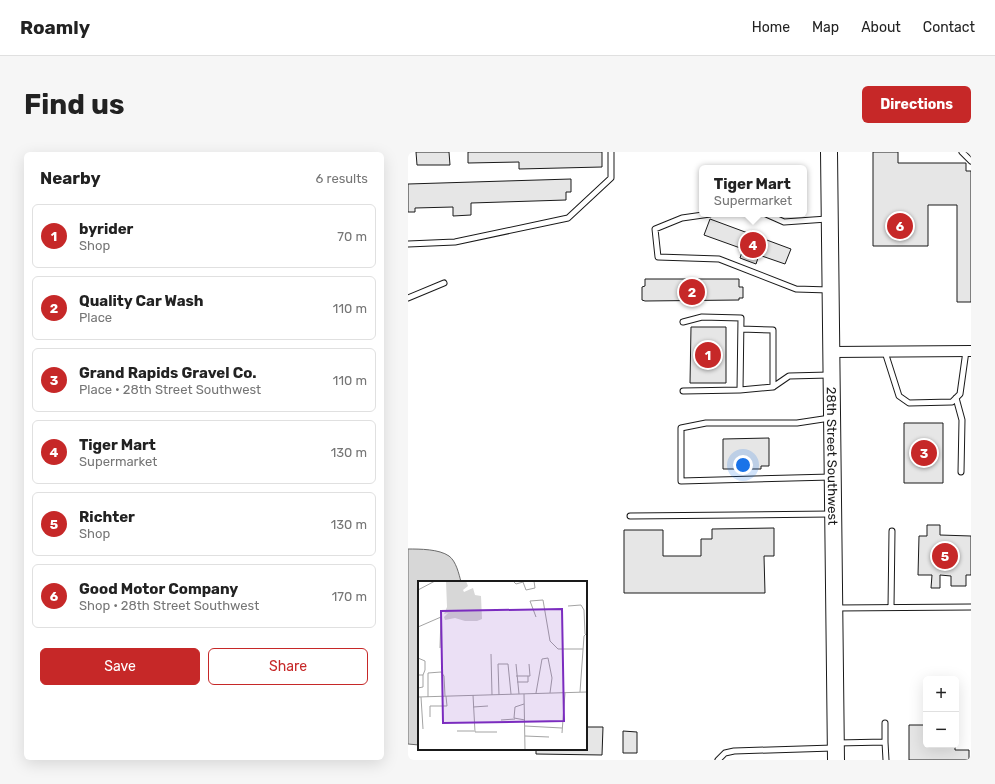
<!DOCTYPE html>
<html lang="en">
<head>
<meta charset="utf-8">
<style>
	:root { --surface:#fff; --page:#f6f6f6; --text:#222; --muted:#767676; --line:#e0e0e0; --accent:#c62828 }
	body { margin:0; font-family:Rubik,sans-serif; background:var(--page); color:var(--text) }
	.controls { position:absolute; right:12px; bottom:12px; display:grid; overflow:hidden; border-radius:6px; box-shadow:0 4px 16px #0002 }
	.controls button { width:36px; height:36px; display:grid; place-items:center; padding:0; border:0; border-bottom:1px solid var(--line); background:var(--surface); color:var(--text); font:20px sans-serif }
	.you { position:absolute; left:335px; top:313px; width:14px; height:14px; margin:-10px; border:3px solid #fff; border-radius:50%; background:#1a73e8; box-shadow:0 0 0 6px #1a73e833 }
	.badge { display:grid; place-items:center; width:26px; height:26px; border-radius:50%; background:var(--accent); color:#fff; font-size:13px; font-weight:700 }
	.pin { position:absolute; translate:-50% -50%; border:2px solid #fff; box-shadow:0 1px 4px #0006 }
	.popup { position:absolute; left:291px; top:13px; width:108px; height:52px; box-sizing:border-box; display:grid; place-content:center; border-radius:6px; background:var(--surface); filter:drop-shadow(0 1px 3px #0005); font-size:13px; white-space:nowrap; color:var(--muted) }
	.popup b { font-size:15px; color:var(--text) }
	.popup::after { content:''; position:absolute; left:50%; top:100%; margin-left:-8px; border:8px solid transparent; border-top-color:var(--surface) }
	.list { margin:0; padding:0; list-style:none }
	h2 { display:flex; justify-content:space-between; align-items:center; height:52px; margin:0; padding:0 16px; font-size:17px }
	h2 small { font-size:13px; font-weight:400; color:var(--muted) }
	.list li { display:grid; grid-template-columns:26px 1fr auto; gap:12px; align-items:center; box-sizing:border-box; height:64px; margin:0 8px 8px; padding:0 8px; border:1px solid var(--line); border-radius:6px }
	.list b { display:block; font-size:15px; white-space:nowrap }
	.list p { margin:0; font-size:13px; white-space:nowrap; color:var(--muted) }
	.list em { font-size:13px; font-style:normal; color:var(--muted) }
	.actions { display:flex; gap:8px; padding:12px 16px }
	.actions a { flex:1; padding:9px 0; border:1px solid var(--accent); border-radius:6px; text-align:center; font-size:14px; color:var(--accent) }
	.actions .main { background:var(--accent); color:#fff }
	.map { position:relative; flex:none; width:563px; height:608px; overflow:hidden; border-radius:6px }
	header { display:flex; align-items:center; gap:24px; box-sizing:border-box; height:56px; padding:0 20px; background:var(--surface); border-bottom:1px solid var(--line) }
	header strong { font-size:19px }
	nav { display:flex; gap:22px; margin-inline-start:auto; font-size:14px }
	.intro { display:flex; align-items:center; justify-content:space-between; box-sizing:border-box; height:96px; padding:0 24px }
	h1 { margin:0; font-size:28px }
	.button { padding:10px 18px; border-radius:6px; background:var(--accent); color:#fff; font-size:14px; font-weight:700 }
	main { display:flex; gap:24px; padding:0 24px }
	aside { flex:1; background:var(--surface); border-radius:6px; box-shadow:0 4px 16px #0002 }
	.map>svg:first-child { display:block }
</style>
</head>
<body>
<header>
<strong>Roamly</strong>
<nav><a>Home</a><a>Map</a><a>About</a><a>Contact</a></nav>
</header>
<div class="intro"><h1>Find us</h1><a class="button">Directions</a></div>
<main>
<aside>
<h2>Nearby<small>6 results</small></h2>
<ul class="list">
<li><span class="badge">1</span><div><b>byrider</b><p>Shop</p></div><em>70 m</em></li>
<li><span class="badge">2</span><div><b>Quality Car Wash</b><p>Place</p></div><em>110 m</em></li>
<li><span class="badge">3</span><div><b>Grand Rapids Gravel Co.</b><p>Place · 28th Street Southwest</p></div><em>110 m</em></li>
<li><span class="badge">4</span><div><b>Tiger Mart</b><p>Supermarket</p></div><em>130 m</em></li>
<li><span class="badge">5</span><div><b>Richter</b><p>Shop</p></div><em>130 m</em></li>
<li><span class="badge">6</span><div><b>Good Motor Company</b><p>Shop · 28th Street Southwest</p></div><em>170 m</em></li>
</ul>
<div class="actions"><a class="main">Save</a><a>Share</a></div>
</aside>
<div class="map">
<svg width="563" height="608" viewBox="0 0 563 608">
	<rect width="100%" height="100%" fill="#fff"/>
	<!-- water -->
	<path fill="#d7d7d7" stroke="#6a6a6a" d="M 0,397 C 12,397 31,397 41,404 C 48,409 51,422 53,430 L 11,430 L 11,593 L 0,592 Z"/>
	<!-- building -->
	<path fill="#e6e6e6" stroke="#1a1a1a" d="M 8,0 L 41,0 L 42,13 L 9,13 Z
		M 60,0 L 194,0 L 194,15 L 111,17 L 111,10 L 60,11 Z
		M 465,0 L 490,0 L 490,11 L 558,11 L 558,19 L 563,19 L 563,150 L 549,150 L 549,53 L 520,53 L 520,94 L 465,94 Z
		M 163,27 L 163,40 L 158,40 L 158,48 L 63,51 L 63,63 L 45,64 L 45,55 L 7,56 L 7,60 L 0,60 L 0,32 Z
		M 302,67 L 383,97 L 377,112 L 351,103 L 348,112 L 332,106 L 335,97 L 296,83 Z
		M 343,79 L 356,84 L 349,105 L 336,100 Z
		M 237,127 L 331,127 L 331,135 L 335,135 L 335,146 L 331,146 L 331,148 L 237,149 L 234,148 L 234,135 L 237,134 Z
		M 283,175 L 318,175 L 318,231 L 282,231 Z
		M 496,271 L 535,271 L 535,331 L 496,331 Z
		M 361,286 L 361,314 L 353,314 L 353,317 L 315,317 L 315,287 Z
		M 519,373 L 532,373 L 532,383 L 563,384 L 563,423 L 558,423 L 558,434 L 543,434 L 543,424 L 532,423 L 532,436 L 523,436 L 524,423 L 510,423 L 511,384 L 519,384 Z
		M 366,376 L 366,404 L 356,404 L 357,441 L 216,441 L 216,378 L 255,378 L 255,404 L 293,404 L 293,387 L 304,387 L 304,377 Z
		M 501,573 L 518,573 L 518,593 L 547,593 L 547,598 L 561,598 L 561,608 L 501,608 Z
		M 178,575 L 195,575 L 194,603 L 128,602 L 128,597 L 178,597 Z
		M 215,579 L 229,580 L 229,601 L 215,601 Z"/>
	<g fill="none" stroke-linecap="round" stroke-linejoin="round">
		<defs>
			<path id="lane" d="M 554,0 L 563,9
				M 302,62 L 274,66 L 247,77 L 250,105 L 311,107 L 388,137 L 421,138
				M 358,62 L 376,70 L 419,67
				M 0,92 L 47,90 L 160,66 L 203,26 L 203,0
				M 0,146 L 36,131
				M 275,170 L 294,165 L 333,166 L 332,238
				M 333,177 L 365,178 L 365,235
				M 477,200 L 491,244 L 501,251 L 544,250 L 552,242 L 558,199
				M 275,239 L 332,238 L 365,235 L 381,224 L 421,223
				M 548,246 L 554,268 L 553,320
				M 422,266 L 389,271 L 298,271 L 273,276 L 273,329 L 423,325
				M 222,364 L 423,362
				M 483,455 L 484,379
				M 428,456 L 563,455
				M 477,571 L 477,590
				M 429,591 L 477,590 L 478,608
				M 310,608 L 317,601 L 326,599 L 425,596"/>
			<path id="street" d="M 424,200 L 563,199"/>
			<g id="primary">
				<path id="s1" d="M 421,0 L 428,608"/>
			</g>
		</defs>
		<!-- lane casing -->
		<use href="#lane" stroke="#1a1a1a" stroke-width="7"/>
		<!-- street casing -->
		<use href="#street" stroke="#1a1a1a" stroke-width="12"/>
		<!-- primary casing -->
		<use href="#primary" stroke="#1a1a1a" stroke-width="18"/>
		<!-- lane -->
		<use href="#lane" stroke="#fff" stroke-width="5"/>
		<!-- street -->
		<use href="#street" stroke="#fff" stroke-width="10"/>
		<!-- primary -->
		<use href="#primary" stroke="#fff" stroke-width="16"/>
	</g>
	<g text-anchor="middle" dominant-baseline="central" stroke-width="3" stroke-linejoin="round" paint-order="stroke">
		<!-- street labels -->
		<g font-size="13" fill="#1a1a1a" stroke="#fff">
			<text stroke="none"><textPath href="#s1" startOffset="304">28th Street Southwest</textPath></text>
		</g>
	</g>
	<!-- overview -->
	<g transform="translate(10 429)">
		<rect width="169" height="169" fill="#fff"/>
		<path d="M 28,0 L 48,0 L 50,5 L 45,9 L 46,11 L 55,7 L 57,14 L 63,15 L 64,38 L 59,40 L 47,40 L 37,37 L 27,39 L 26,36 L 30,32 L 26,33 L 29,26 Z" fill="#d7d7d7"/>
		<path fill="none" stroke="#a3a3a3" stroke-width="1" d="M 95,0 L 98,3 L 105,1 L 108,9 L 117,7 L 116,0M 0,9 L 17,0M 150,25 L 163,24 L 166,29 L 167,53M 118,36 L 112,20 L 125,19 L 132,60 L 140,68 L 165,68M 0,46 L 23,36 L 22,67M 73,73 L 74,114M 0,77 L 7,80 L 7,89 L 5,94 L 0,94M 98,83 L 101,113M 169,85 L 169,102M 98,95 L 112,95 L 111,83M 99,101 L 110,101 L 110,95M 0,107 L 5,106 L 5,94M 162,111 L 166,55 L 169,52M 118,112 L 124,78 L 130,77 L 134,97 L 132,112M 106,113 L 107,169M 55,114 L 57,151 L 79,151M 81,114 L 80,83 L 90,83 L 93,113M 0,116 L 169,111M 3,116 L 5,148M 10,116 L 10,92 L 23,91 L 26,95 L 27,115M 106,123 L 97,126 L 96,137 L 107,139M 55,126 L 70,125M 12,136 L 12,125 L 29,125 L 28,115M 83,139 L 97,138M 107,145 L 144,147M 39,150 L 56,150M 144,152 L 147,112M 107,155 L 131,156"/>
		<path fill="#7b2cbf" fill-opacity="0.15" stroke="#7b2cbf" stroke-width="2" d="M 144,28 L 146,140 L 25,142 L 23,30 Z"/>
		<rect width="169" height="169" fill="none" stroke="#1a1a1a" stroke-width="2"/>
	</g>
</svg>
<div class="controls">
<button>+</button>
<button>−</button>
</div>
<div class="you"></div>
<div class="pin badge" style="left:300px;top:203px">1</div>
<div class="pin badge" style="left:284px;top:140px">2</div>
<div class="pin badge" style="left:516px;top:301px">3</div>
<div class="pin badge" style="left:345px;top:93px">4</div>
<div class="popup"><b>Tiger Mart</b>Supermarket</div>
<div class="pin badge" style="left:537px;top:404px">5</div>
<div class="pin badge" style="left:492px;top:74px">6</div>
</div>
</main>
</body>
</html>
